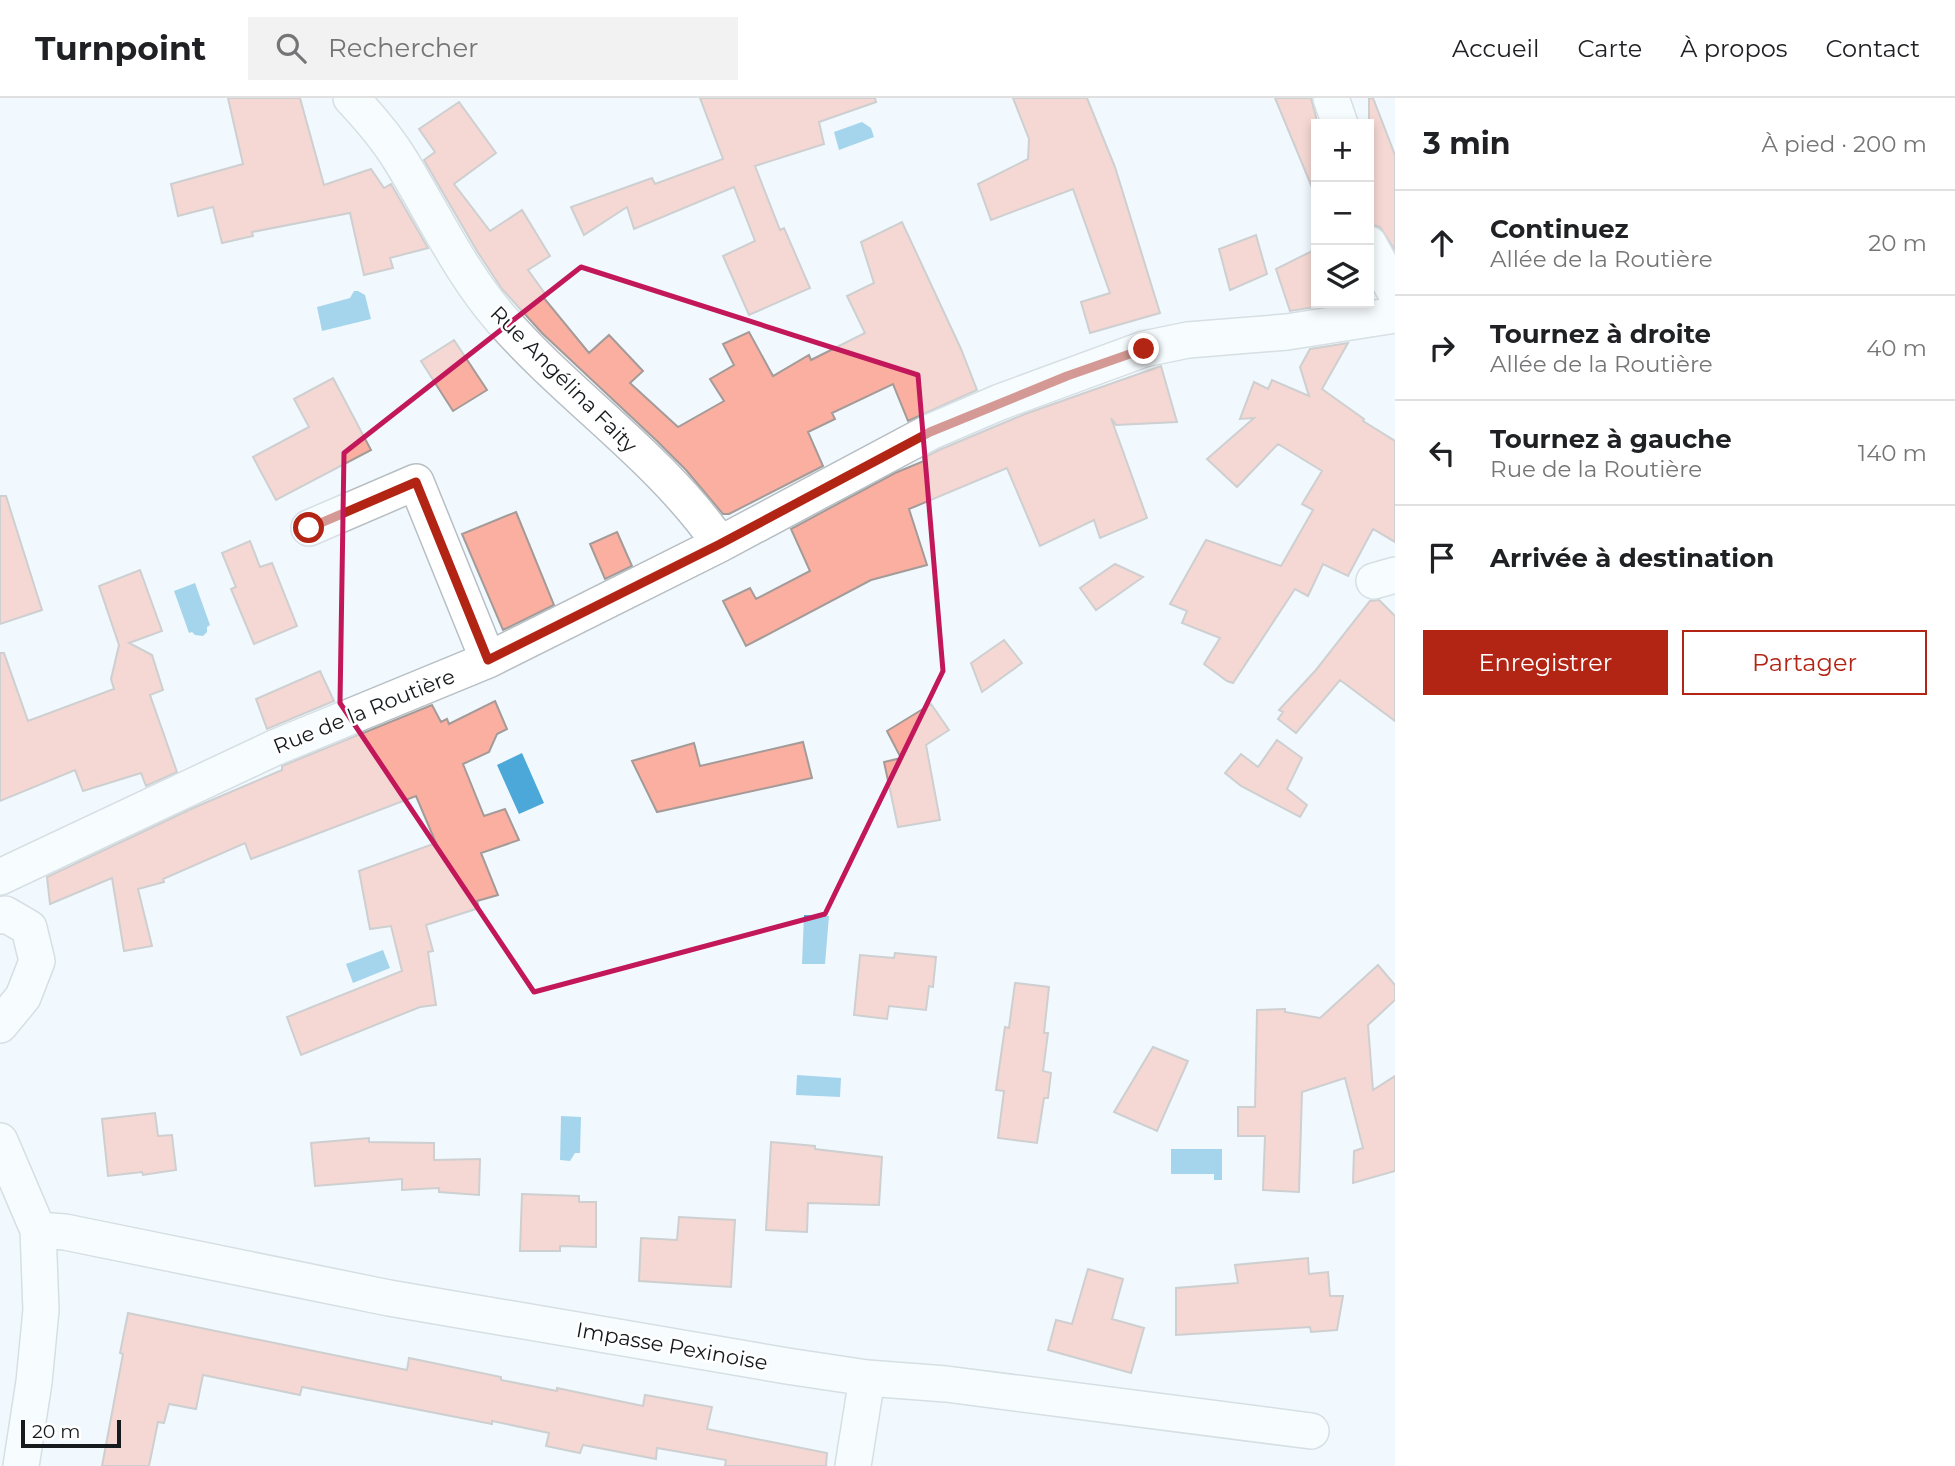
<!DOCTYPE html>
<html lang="fr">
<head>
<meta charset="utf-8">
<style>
	:root { --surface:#fff; --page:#f2f2f2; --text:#202124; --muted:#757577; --line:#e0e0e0; --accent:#b22414 }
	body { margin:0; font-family:Montserrat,sans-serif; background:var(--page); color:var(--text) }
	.controls { position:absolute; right:21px; top:21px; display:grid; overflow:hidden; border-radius:0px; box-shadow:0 4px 10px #0003 }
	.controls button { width:63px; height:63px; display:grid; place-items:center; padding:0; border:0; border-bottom:2px solid var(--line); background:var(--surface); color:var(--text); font:35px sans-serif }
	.scale { position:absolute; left:21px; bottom:18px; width:100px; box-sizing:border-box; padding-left:7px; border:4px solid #171a1c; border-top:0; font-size:19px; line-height:24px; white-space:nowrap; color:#171a1c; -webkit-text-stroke:5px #fff; paint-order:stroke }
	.stop { position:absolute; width:21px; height:21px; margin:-16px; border:5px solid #b22414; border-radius:50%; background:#fff }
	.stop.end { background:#b22414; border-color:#fff; box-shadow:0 2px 7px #0008 }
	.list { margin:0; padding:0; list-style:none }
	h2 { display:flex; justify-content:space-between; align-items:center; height:91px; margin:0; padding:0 28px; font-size:30px }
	h2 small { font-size:23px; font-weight:400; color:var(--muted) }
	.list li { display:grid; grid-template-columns:46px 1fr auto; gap:21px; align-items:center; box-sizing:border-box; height:105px; padding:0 28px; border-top:2px solid var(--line) }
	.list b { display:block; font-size:26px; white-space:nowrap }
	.list p { margin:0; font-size:23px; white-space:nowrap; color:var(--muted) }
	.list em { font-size:23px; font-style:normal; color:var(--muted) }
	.actions { display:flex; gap:14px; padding:21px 28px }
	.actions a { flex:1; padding:16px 0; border:2px solid var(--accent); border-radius:0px; text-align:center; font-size:24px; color:var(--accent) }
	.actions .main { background:var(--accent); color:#fff }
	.icon { flex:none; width:38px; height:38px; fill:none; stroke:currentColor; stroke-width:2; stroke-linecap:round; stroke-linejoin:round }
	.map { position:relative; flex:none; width:1395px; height:1368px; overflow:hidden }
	header { display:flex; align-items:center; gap:42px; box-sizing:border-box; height:98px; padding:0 35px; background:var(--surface); border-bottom:2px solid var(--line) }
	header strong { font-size:33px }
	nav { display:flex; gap:38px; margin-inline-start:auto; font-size:24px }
	.search { width:490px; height:63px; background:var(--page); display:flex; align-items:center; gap:18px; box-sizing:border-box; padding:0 24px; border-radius:0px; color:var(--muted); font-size:26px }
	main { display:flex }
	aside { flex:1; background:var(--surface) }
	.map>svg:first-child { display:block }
</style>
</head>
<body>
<header>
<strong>Turnpoint</strong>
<div class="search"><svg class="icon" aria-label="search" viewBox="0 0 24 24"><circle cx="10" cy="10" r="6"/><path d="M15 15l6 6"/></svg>Rechercher</div>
<nav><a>Accueil</a><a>Carte</a><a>À propos</a><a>Contact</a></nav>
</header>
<main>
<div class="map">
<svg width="1395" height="1368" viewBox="0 0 1395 1368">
	<rect width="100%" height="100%" fill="#f1f9fe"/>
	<!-- water -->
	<path fill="#4ba8d9" d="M 862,24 L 871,30 L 874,39 L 839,52 L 834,34 Z
		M 354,193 L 358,193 L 365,197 L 371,221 L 322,233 L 317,209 L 350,200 Z
		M 195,485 L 210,527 L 207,529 L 207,534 L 203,538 L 195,537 L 192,534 L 189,535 L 174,493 Z
		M 522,655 L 544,705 L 519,716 L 497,667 Z
		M 804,817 L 829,818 L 825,866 L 802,866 Z
		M 383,852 L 390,870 L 353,885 L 346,866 Z
		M 797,977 L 841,980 L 840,999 L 796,997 Z
		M 561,1018 L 581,1019 L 580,1055 L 575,1055 L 570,1063 L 560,1062 Z
		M 1171,1051 L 1222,1051 L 1222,1082 L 1214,1082 L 1214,1076 L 1171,1076 Z"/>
	<!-- building -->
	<path fill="#faafa1" stroke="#a49b99" stroke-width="2" d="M 228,0 L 300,0 L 324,87 L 371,71 L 384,90 L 391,86 L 428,150 L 390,160 L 393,170 L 364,177 L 350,115 L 252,134 L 253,138 L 222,145 L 213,109 L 178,118 L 171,86 L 243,66 Z
		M 700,0 L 875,0 L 876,4 L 819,24 L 824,46 L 755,68 L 780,132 L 784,130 L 810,190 L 749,217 L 723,158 L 755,143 L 734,89 L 634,131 L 627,109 L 584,137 L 571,109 L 652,80 L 655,86 L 723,61 Z
		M 1013,0 L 1087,0 L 1115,69 L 1160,215 L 1090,235 L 1081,204 L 1110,195 L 1073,91 L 991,122 L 978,86 L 1028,61 L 1029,41 Z
		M 1275,0 L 1311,0 L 1316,19 L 1316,99 Z
		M 1369,0 L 1373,0 L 1395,57 L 1395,152 L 1380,129 L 1369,126 Z
		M 459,4 L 496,55 L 454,86 L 490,133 L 522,112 L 550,158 L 528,172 L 546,197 L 543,199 L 589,255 L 609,237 L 643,273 L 630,285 L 678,329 L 724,303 L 710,281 L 734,267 L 723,246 L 749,234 L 773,278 L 809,257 L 811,262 L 865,235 L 847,198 L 874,185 L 861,144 L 902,124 L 961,251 L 977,292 L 908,323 L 893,286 L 832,315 L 835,321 L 808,334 L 823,368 L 729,416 L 723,416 L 686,372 L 657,343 L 542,235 L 502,191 L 477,153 L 424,62 L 435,54 L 419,31 Z
		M 1256,137 L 1267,176 L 1230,192 L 1219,151 Z
		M 1316,151 L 1316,209 L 1290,213 L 1276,171 Z
		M 454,242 L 487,292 L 453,313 L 421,263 Z
		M 1348,245 L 1322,291 L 1364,321 L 1363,323 L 1395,343 L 1395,444 L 1373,431 L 1348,478 L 1323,466 L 1308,498 L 1295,491 L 1233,585 L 1227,583 L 1204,566 L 1220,540 L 1182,525 L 1187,513 L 1170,506 L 1206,442 L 1281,468 L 1313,412 L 1302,406 L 1322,373 L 1278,346 L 1237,389 L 1207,361 L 1254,320 L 1240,321 L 1254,284 L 1268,291 L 1272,282 L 1309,298 L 1300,269 L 1310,251 Z
		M 1161,268 L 1177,324 L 1116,327 L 1111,320 L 1147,420 L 1100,440 L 1094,422 L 1040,448 L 1007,370 L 909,411 L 927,467 L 871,482 L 746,548 L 723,503 L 750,490 L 756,501 L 810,473 L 791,431 L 895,375 L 924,363 L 923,360 L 939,352 L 1025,316 Z
		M 333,280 L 371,352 L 276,402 L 253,359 L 309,329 L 294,301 Z
		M 0,398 L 6,398 L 42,512 L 0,526 Z
		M 516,414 L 554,507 L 503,532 L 462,436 Z
		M 617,434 L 632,468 L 605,481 L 590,446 Z
		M 250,443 L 260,469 L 272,465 L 297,528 L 254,546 L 231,491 L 236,489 L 222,455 Z
		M 1115,466 L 1143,479 L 1096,512 L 1080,490 Z
		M 140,472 L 162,533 L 129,545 L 152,557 L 163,592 L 150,597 L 177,674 L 146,688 L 141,675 L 83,693 L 75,672 L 0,703 L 0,555 L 4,555 L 28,623 L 114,591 L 111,581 L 119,547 L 99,488 Z
		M 1379,502 L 1395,518 L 1395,623 L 1340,582 L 1296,635 L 1278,621 L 1283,614 L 1279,612 L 1315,573 L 1370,503 Z
		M 1004,542 L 1022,565 L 982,594 L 971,565 Z
		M 320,573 L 334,603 L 267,631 L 256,601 Z
		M 495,603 L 507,631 L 497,636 L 489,654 L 463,666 L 484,718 L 505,711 L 519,742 L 481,755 L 498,797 L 477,803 L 479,810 L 426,827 L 433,853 L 428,854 L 436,907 L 420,909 L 301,957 L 287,919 L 402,873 L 391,828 L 370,831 L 359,773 L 436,745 L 416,698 L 251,761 L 245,745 L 163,781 L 164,784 L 138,791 L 152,848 L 124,853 L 112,780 L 50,806 L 47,779 L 191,711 L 282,672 L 282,668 L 432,607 L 441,624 L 447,621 L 449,626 Z
		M 931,606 L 949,632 L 926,647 L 940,722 L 898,729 L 884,664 L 901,660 L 887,633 Z
		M 1277,642 L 1302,660 L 1287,691 L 1307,707 L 1300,719 L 1241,688 L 1225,675 L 1241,656 L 1258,669 Z
		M 803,644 L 812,680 L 657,714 L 632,663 L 694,645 L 700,668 Z
		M 895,855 L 936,859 L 933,889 L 929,888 L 926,912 L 889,908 L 887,921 L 854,917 L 860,857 L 894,860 Z
		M 1378,867 L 1395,887 L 1395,902 L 1368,927 L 1373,992 L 1395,978 L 1395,1073 L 1353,1085 L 1354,1053 L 1363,1050 L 1345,980 L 1302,994 L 1299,1094 L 1263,1092 L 1265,1038 L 1238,1038 L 1238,1009 L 1255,1009 L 1257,912 L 1285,911 L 1285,914 L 1320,920 Z
		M 1015,885 L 1049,889 L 1044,935 L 1048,935 L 1043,973 L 1051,975 L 1048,1000 L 1044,1000 L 1037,1045 L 998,1040 L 1004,993 L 996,992 L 1005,929 L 1009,930 Z
		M 1153,949 L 1188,963 L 1157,1033 L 1114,1014 Z
		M 155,1015 L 158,1038 L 172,1037 L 176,1072 L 143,1077 L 142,1074 L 108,1078 L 102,1021 Z
		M 369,1040 L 369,1044 L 434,1045 L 434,1062 L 480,1061 L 479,1097 L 439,1094 L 439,1090 L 402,1092 L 402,1081 L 315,1088 L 311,1045 Z
		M 771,1044 L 815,1048 L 815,1051 L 882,1059 L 879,1107 L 808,1105 L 807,1134 L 766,1132 Z
		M 522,1096 L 579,1098 L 579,1104 L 596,1104 L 596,1149 L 560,1148 L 560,1153 L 520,1153 Z
		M 679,1119 L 735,1122 L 731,1189 L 639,1183 L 641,1140 L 677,1142 Z
		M 1308,1160 L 1309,1176 L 1328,1174 L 1330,1198 L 1343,1198 L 1337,1232 L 1311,1234 L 1310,1229 L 1176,1237 L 1176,1190 L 1238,1185 L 1235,1167 Z
		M 1088,1171 L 1123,1181 L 1112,1221 L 1144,1230 L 1131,1275 L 1048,1252 L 1056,1222 L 1072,1226 Z
		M 128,1215 L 407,1272 L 409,1260 L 501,1279 L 501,1282 L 557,1293 L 557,1290 L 643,1308 L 645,1297 L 712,1309 L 707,1331 L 827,1355 L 826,1368 L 725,1368 L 726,1362 L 657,1350 L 656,1361 L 583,1347 L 580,1355 L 546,1348 L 549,1335 L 492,1323 L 492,1326 L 302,1289 L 300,1297 L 203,1277 L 196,1311 L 169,1306 L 164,1325 L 158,1324 L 149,1368 L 102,1368 L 123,1256 L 120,1255 Z"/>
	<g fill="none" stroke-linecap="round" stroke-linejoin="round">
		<defs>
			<path id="minor" d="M 351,0 C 369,19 387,40 401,63 C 433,115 460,174 501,221 C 569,299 661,360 720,446
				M 1331,0 L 1340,26
				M 1369,146 L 1395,194
				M 309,430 L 416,384 L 488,562
				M 1374,483 L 1395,477
				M 0,779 L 274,650 L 488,562 L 720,446 L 930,334 L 1000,304 L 1144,251 L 1188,242 L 1287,234 L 1395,217
				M 0,818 L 5,816 L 29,830 L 37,863 L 23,899 L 0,927
				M 0,1043 L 38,1132 L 41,1212 L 34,1284 L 21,1368
				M 38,1132 L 65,1134 L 389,1200 L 787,1268 L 867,1280 L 946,1286 L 1311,1333
				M 853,1368 L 867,1280"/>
		</defs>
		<!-- minor casing -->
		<use href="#minor" stroke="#b7bfc4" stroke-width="38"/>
		<!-- minor -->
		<use href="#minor" stroke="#fff" stroke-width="35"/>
	</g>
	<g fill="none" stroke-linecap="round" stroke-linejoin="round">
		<!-- route -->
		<path stroke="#b22414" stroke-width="9" d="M 309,430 L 416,384 L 488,562 L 720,446 L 930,334 L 1067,278 L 1144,251"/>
	</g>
	<!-- marked area -->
	<path d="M0 0H1395V1368H0ZM 581,169 L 918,277 L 943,573 L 825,816 L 534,894 L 340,605 L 344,355 Z" fill="#f1f9fe" fill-opacity=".55" fill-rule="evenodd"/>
	<path fill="none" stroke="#c2185b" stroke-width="5" stroke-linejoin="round" d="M 581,169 L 918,277 L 943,573 L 825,816 L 534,894 L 340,605 L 344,355 Z"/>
	<g text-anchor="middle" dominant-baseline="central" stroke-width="5" stroke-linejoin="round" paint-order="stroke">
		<!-- street labels -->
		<g font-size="21" fill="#171a1c" stroke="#fff">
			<text transform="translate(564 281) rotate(45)">Rue Angélina Faity</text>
			<text transform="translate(364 613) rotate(-22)">Rue de la Routière</text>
			<text transform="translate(672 1248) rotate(10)">Impasse Pexinoise</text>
		</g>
	</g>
</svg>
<div class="controls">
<button>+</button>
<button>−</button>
<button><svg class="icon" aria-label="layers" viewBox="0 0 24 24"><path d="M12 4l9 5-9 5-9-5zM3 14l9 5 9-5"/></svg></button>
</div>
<div class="scale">20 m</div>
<div class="stop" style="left:309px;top:430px"></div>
<div class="stop end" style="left:1144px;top:251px"></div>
</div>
<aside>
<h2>3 min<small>À pied · 200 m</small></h2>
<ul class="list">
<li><svg class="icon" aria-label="ahead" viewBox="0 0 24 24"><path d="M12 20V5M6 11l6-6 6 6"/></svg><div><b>Continuez</b><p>Allée de la Routière</p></div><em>20 m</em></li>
<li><svg class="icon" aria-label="right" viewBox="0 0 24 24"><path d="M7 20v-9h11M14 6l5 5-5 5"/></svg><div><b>Tournez à droite</b><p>Allée de la Routière</p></div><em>40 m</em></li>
<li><svg class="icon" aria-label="left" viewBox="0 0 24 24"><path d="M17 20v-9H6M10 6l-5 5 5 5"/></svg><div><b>Tournez à gauche</b><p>Rue de la Routière</p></div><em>140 m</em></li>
<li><svg class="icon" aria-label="arrive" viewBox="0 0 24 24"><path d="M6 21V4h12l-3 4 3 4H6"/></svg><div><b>Arrivée à destination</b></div></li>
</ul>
<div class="actions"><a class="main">Enregistrer</a><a>Partager</a></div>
</aside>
</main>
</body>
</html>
